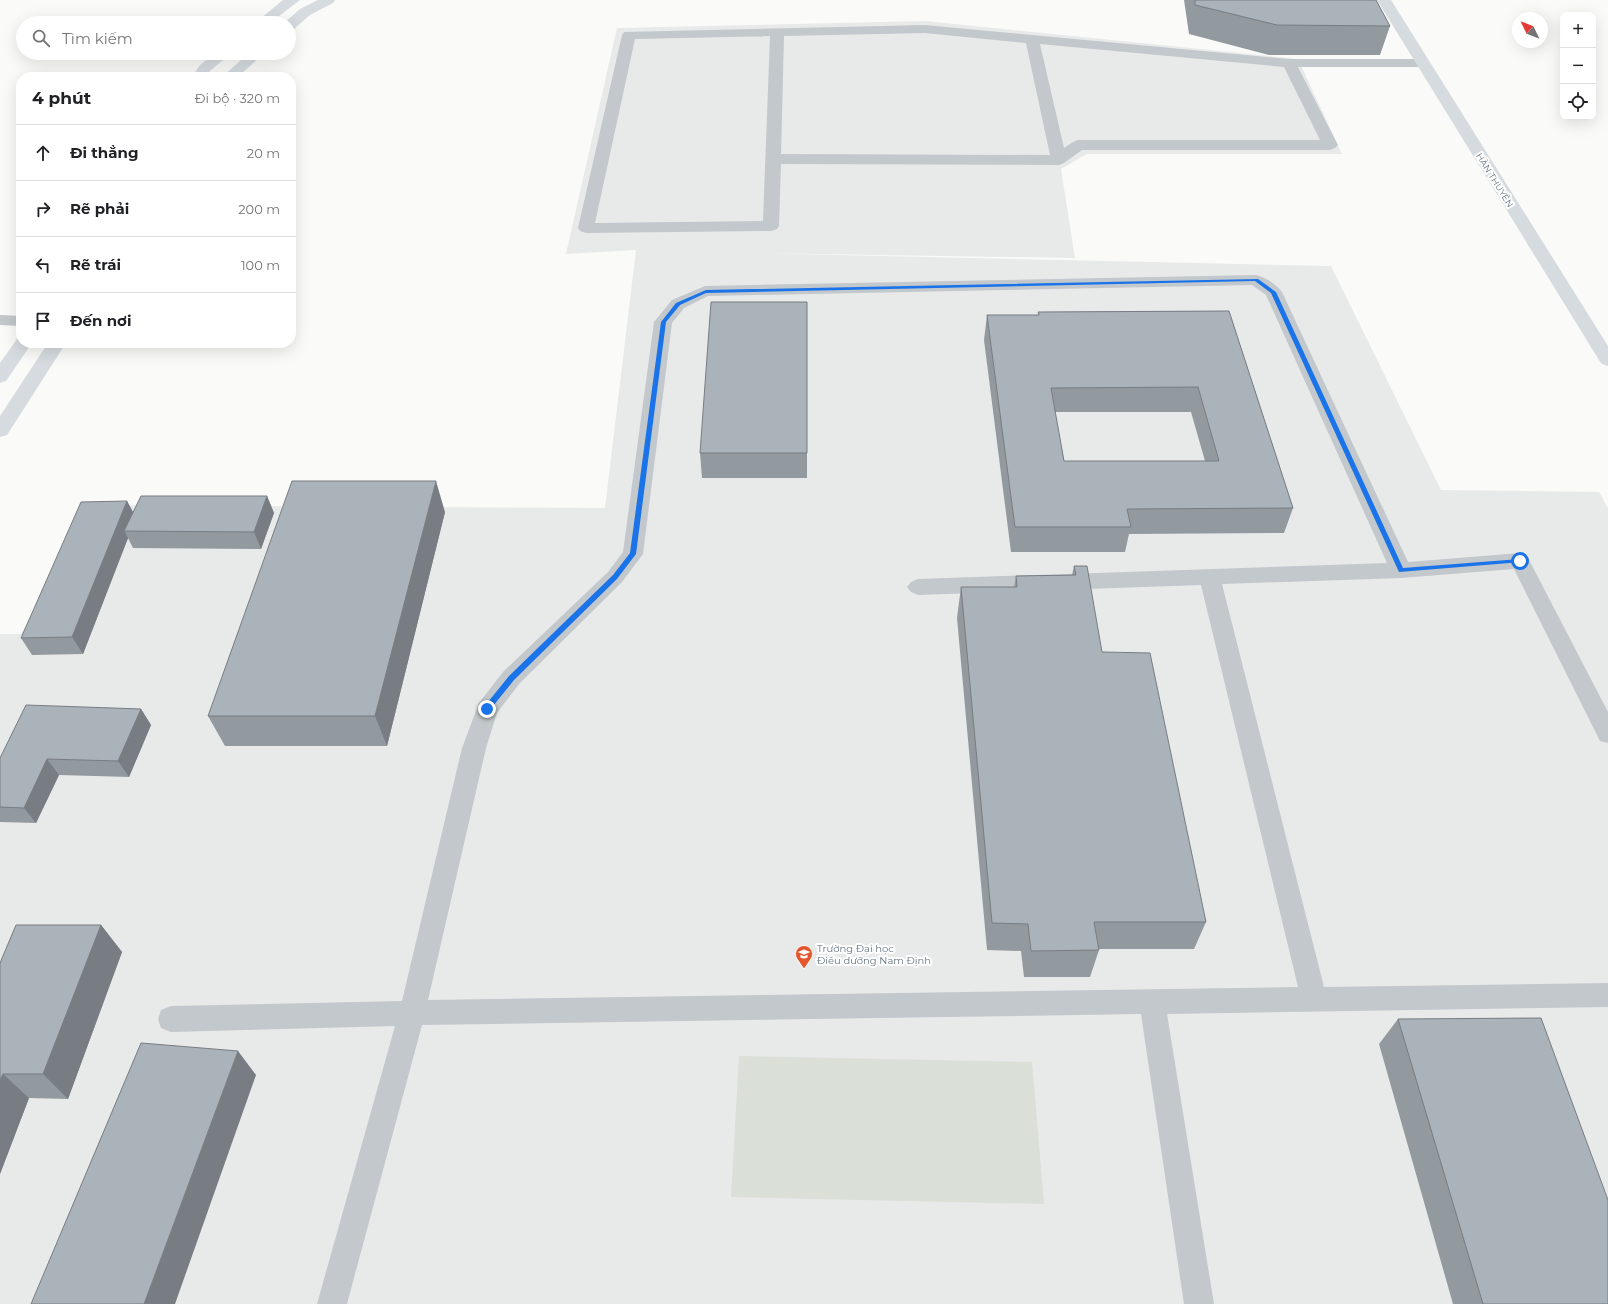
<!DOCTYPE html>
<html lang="vi">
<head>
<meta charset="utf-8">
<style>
	:root { --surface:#fff; --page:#f2f2f2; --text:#202124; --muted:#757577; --line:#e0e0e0 }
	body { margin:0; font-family:Montserrat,sans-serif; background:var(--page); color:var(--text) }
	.controls { position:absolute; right:12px; top:12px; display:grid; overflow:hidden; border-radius:8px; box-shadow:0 4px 16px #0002 }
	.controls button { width:36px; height:36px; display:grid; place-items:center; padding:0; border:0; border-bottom:1px solid var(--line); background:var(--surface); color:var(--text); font:20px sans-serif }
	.compass { position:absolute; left:1512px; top:12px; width:36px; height:36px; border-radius:50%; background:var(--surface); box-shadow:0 4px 16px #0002; rotate:313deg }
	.stop { position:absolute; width:12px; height:12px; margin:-9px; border:3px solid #1a73e8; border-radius:50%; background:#fff }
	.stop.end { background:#1a73e8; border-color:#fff; box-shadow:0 1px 4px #0008 }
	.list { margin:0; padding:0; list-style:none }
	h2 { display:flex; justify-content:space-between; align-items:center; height:52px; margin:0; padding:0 16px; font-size:17px }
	h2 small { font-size:13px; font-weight:400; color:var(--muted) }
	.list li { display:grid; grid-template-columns:26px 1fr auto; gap:12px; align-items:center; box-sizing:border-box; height:56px; padding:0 16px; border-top:1px solid var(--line) }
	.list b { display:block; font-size:15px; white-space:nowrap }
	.list em { font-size:13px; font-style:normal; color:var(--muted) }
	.icon { flex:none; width:22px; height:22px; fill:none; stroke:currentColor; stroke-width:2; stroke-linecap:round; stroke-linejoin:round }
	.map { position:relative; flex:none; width:1608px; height:1304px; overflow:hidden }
	.search { position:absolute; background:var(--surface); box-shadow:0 4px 16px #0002; left:16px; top:16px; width:280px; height:44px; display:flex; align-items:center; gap:10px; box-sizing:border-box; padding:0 14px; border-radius:22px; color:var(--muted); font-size:15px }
	.panel { position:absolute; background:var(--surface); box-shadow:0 4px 16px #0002; left:16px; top:72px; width:280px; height:276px; border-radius:16px }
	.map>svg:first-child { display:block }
</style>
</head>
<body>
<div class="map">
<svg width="1608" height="1304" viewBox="0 0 1608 1304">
	<rect width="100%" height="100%" fill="#fafaf8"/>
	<!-- built -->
	<path fill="#e8e9e9" d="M 925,21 L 1298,59 L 1342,154 L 1087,154 L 1061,169 L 1075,258 L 749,253 L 1331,266 L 1441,490 L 1599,492 L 1608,508 L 1608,1304 L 0,1304 L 0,634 L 21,634 L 90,505 L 605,508 L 636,250 L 566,254 L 617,28 Z"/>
	<!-- green -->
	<path fill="#dadfd7" d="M 739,1056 L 1032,1062 L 1044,1204 L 731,1197 Z"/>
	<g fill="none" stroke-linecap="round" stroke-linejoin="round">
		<!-- lane -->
		<path fill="#c3c8cc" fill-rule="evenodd" d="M 925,25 L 1289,59 L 1422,59 L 1427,60 L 1429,63 L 1427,66 L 1422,67 L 1298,67 L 1338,145 L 1335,148 L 1330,150 L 1082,150 L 1064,163 L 1059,165 L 781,164 L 779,226 L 777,229 L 771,231 L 586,233 L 580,231 L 578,228 L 622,35 L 624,32 ZM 925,33 L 1026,43 L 1050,155 L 781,154 L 784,36 ZM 770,36 L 763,221 L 595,223 L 635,39 ZM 1040,44 L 1284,67 L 1320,140 L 1078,140 L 1073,142 L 1064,148 Z
			M 1256,275 C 1265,277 1276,284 1282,292 L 1408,562 L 1520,553 L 1527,556 L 1608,712 L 1608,743 L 1600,741 L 1514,569 L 1401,578 L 1222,584 L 1324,987 L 1608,983 L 1608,1007 L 1167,1014 L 1214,1304 L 1184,1304 L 1141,1014 L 422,1025 L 347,1304 L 317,1304 L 395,1026 L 171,1032 L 161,1028 L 158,1019 L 161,1010 L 171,1006 L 402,1001 L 462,748 L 479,703 L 503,672 L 608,572 L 623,552 L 654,322 L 672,300 L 705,286 ZM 1252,285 L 1266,295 L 1387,563 L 918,579 L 911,582 L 907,587 L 911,592 L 918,595 L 1201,585 L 1298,987 L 428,1000 L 486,748 L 497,713 L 519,684 L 622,582 L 643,554 L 672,323 L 684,308 L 708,296 Z"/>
		<!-- street -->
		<path fill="#c3c8cc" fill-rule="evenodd" d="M 0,315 L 21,316 L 21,326 L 0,325 Z"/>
		<!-- secondary -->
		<path fill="#d6dbdf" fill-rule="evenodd" d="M 1377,0 L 1391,0 L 1608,346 L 1608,366 L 1602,364 L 1599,360 Z"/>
		<!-- primary -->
		<path fill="#d6dbdf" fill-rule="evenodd" d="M 283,0 L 300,0 L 270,23 L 255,23 Z
			M 318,0 L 335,0 L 333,3 L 310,15 L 294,29 L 289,30 L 289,23 L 284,23 L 300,9 Z
			M 215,53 L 231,53 L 210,71 L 206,77 L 192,77 L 200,65 Z
			M 249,53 L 264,53 L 238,77 L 222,77 Z
			M 21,338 L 21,343 L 32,343 L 6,381 L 0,383 L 0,363 L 17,339 Z
			M 48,343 L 66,343 L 7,435 L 0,437 L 0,416 Z"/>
	</g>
	<!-- wall -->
	<path fill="#929a9f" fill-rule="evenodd" d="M 1184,0 L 1376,0 L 1390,26 L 1380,55 L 1269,55 L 1189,34 Z
		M 807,302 L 807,478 L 702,478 L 700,453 Z
		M 1229,311 L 1293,508 L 1284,533 L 1129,534 L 1125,552 L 1011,552 L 984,340 L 987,315 L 1038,315 L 1038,312 ZM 1055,412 L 1191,412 L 1205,461 L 1064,461 Z
		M 267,496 L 274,513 L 261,549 L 133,548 L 128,538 L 83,654 L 32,655 L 21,638 L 127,501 L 133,512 Z
		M 445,512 L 387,746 L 225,746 L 208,716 Z
		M 1074,566 L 1102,652 L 1206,922 L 1194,949 L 1098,949 L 1099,950 L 1090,977 L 1024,977 L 1021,951 L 987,950 L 957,618 L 961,587 L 1014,587 L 1016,576 L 1072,575 Z
		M 141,709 L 151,725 L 129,777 L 59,775 L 36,823 L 0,822 L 0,758 Z
		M 101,925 L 122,952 L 68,1099 L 29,1098 L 0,1174 L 0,963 Z
		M 1398,1019 L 1608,1304 L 1453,1304 L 1379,1044 Z"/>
	<!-- shaded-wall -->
	<path fill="#777d82" d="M 436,481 L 445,512 L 387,746 L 375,716 Z
		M 267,496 L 274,513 L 261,549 L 254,532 Z
		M 127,501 L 136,518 L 124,531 L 128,538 L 83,654 L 72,637 Z
		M 141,709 L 151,725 L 129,777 L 118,761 Z
		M 47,759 L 59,775 L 36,823 L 24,808 Z
		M 101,925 L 122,952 L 68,1099 L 43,1074 Z
		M 238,1051 L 256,1075 L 175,1304 L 144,1304 Z
		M 3,1074 L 29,1098 L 0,1174 L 0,1080 Z"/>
	<!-- building -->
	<path fill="#aab3b9" stroke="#777d82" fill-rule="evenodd" d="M 1195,0 L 1376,0 L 1390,26 L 1277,25 L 1195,5 Z
		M 711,302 L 807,302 L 807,453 L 700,453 Z
		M 1229,311 L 1293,508 L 1127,509 L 1131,527 L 1015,527 L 987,315 L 1039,315 L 1038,312 ZM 1198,387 L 1219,461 L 1064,461 L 1051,388 Z
		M 292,481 L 436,481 L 375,716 L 208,716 Z
		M 141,496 L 267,496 L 254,532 L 124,531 Z
		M 127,501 L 72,637 L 21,638 L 81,502 Z
		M 1074,566 L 1087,566 L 1102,652 L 1150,653 L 1206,922 L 1094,922 L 1099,950 L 1031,951 L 1028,924 L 992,923 L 961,587 L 1017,587 L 1016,576 L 1076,575 Z
		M 26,705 L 141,709 L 118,761 L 47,759 L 24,808 L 0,807 L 0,758 Z
		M 16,925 L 101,925 L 43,1074 L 3,1074 L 0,1080 L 0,963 Z
		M 1541,1018 L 1608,1200 L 1608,1304 L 1483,1304 L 1398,1019 Z
		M 141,1043 L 238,1051 L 144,1304 L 31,1304 Z"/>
	<!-- route -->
	<path fill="#1a73e8" d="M 1258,279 L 1276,292 L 1403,568 L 1520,559 L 1523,561 L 1522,562 L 1399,572 L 1271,293 L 1255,281 L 706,293 L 680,305 L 666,322 L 636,554 L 617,579 L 514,680 L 489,711 L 484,711 L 484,707 L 509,676 L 613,575 L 630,553 L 661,322 L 676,303 L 706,290 Z"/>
	<!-- icons -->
	<defs>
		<symbol id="university-pin" viewBox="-11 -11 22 30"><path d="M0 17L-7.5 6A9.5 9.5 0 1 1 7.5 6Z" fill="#e4572e" stroke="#fff"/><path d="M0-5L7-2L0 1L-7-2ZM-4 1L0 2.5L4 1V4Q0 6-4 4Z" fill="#fff"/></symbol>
	</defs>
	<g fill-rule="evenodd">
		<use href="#university-pin" x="794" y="944" width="20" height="27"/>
	</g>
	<g text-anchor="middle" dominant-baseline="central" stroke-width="4" stroke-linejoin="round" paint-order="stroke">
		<!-- far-street labels -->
		<g font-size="9" fill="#657683" stroke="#fff">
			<text transform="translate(1495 180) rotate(58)">HÀN THUYÊN</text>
		</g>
		<!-- poi labels -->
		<g font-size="10" fill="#657683" stroke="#fff" text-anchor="start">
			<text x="817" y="948">Trường Đại học<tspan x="817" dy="12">Điều dưỡng Nam Định</tspan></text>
		</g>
	</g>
</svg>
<div class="controls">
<button>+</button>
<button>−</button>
<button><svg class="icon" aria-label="locate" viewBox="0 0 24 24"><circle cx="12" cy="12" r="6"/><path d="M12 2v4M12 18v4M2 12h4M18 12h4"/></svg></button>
</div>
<svg class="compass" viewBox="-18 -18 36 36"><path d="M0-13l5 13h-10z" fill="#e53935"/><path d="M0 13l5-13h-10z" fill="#757577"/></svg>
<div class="stop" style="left:1520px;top:561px"></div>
<div class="stop end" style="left:487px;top:709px"></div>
<div class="search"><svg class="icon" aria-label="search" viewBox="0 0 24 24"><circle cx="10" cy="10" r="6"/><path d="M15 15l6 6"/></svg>Tìm kiếm</div>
<section class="panel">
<h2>4 phút<small>Đi bộ · 320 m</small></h2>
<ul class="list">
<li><svg class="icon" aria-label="ahead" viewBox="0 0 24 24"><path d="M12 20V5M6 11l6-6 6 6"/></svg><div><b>Đi thẳng</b></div><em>20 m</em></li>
<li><svg class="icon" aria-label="right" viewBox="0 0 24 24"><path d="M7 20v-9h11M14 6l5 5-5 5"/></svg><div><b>Rẽ phải</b></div><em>200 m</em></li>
<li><svg class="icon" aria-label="left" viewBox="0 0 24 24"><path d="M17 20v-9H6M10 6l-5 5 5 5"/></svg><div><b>Rẽ trái</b></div><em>100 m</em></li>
<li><svg class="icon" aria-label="arrive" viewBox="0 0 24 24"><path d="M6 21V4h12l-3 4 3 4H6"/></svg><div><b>Đến nơi</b></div></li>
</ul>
</section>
</div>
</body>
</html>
